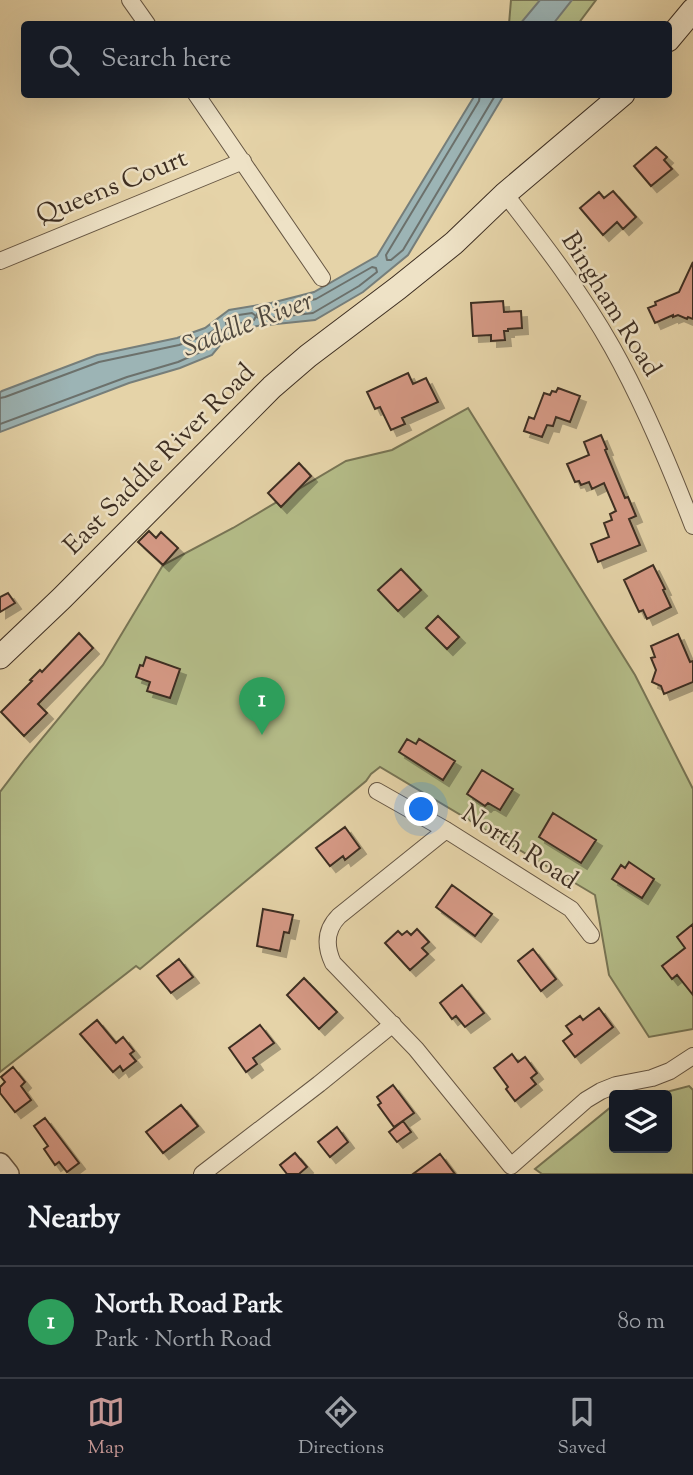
<!DOCTYPE html>
<html lang="en">
<head>
<meta charset="utf-8">
<style>
	:root { --surface:#171b24; --page:#242831; --text:#f1f3f6; --muted:#9ea1a6; --line:#363941; --accent:#c59692 }
	body { margin:0; font-family:"Sorts Mill Goudy",serif; background:var(--page); color:var(--text) }
	.controls { position:absolute; right:21px; bottom:21px; display:grid; overflow:hidden; border-radius:7px; box-shadow:0 7px 28px #0002 }
	.controls button { width:63px; height:63px; display:grid; place-items:center; padding:0; border:0; border-bottom:2px solid var(--line); background:var(--surface); color:var(--text); font:35px sans-serif }
	.you { position:absolute; left:422px; top:810px; width:24px; height:24px; margin:-18px; border:5px solid #fff; border-radius:50%; background:#1a73e8; box-shadow:0 0 0 10px #1a73e833 }
	.badge { display:grid; place-items:center; width:46px; height:46px; border-radius:50%; background:var(--accent); color:#fff; font-size:23px; font-weight:700 }
	.pin { position:absolute; translate:-50% -58px; filter:drop-shadow(0 2px 4px #0008) }
	.pin::after { content:''; position:absolute; top:37px; width:24px; height:21px; background:inherit; clip-path:polygon(0 0,100% 0,50% 100%) }
	.list { margin:0; padding:0; list-style:none }
	h2 { display:flex; justify-content:space-between; align-items:center; height:91px; margin:0; padding:0 28px; font-size:30px }
	h2 small { font-size:23px; font-weight:400; color:var(--muted) }
	.list li { display:grid; grid-template-columns:46px 1fr auto; gap:21px; align-items:center; box-sizing:border-box; height:112px; padding:0 28px; border-top:2px solid var(--line) }
	.list b { display:block; font-size:26px; white-space:nowrap }
	.list p { margin:0; font-size:23px; white-space:nowrap; color:var(--muted) }
	.list em { font-size:23px; font-style:normal; color:var(--muted) }
	.icon { flex:none; width:38px; height:38px; fill:none; stroke:currentColor; stroke-width:2; stroke-linecap:round; stroke-linejoin:round }
	.map { position:relative; flex:none; width:693px; height:1174px; overflow:hidden }
	.search { position:absolute; background:var(--surface); box-shadow:0 7px 28px #0002; left:21px; right:21px; top:21px; height:77px; display:flex; align-items:center; gap:18px; box-sizing:border-box; padding:0 24px; border-radius:7px; color:var(--muted); font-size:26px }
	.sheet { height:203px; background:var(--surface) }
	nav { display:flex; justify-content:space-around; align-items:center; box-sizing:border-box; height:98px; border-top:2px solid var(--line); background:var(--surface); font-size:19px; color:var(--muted) }
	nav a { display:grid; justify-items:center; gap:4px }
	nav .on { color:var(--accent) }
	.map>svg:first-child { display:block }
</style>
</head>
<body>
<div class="map">
<svg width="693" height="1174" viewBox="0 0 693 1174">
	<defs>
		<filter id="shadow"><feDropShadow dx="6" dy="6" stdDeviation="0" flood-color="#0004"/></filter>
	</defs>
	<rect width="100%" height="100%" fill="#e5d3a8"/>
	<filter id="stains"><feTurbulence type="fractalNoise" baseFrequency=".00286" numOctaves="4"/><feColorMatrix values="0 0 0 0 .2 0 0 0 0 .09 0 0 0 0 .02 0 0 0 .5 -.17"/></filter>
	<radialGradient id="worn" r=".72"><stop offset=".6" stop-color="#630" stop-opacity="0"/><stop offset="1" stop-color="#630" stop-opacity=".3"/></radialGradient>
	<!-- green -->
	<path fill="#b4bc88" stroke="#787555" stroke-width="2" d="M 511,0 L 596,0 L 578,24 L 509,24 Z
		M 468,408 L 635,675 L 693,789 L 693,1029 L 649,1037 L 609,975 L 595,895 L 380,767 L 371,774 L 366,781 L 140,969 L 136,966 L 0,1072 L 0,792 L 25,759 L 103,665 L 163,565 L 233,528 L 346,461 L 392,450 Z
		M 689,1086 L 693,1090 L 693,1174 L 542,1174 L 535,1169 L 611,1107 L 614,1106 L 614,1148 L 667,1148 L 667,1095 L 655,1095 Z"/>
	<!-- water -->
	<path fill="#9cb4b5" stroke="#767e7a" stroke-width="2" d="M 540,0 L 572,0 L 553,24 L 520,24 Z
		M 475,95 L 504,95 L 408,255 L 363,292 L 315,320 L 257,326 L 230,333 L 212,355 L 180,368 L 129,383 L 0,432 L 0,392 L 2,391 L 97,355 L 177,338 L 205,328 L 229,310 L 271,303 L 314,292 L 377,256 Z"/>
	<g fill="none" stroke-linecap="round" stroke-linejoin="round">
		<!-- shore -->
		<path stroke="#6c716c" stroke-width="2" d="M 480,94 L 479,101 L 386,255 L 387,260 L 391,260 L 403,250 L 496,94
			M 372,267 L 376,268 L 377,272 L 359,286 L 313,313 L 261,319 L 257,317 L 257,314 L 260,312 L 316,299 Z
			M 252,313 L 256,316 L 254,320 L 229,326 L 226,324 L 226,320 L 232,316 Z
			M 0,398 L 5,397 L 99,362 L 179,345 L 208,334 L 217,328 L 221,330 L 221,333 L 207,349 L 178,362 L 127,377 L 0,424"/>
	</g>
	<!-- building -->
	<path fill="#d59985" stroke="#3d2e22" stroke-width="2" filter="url(#shadow)" d="M 656,147 L 667,157 L 664,160 L 672,169 L 651,186 L 634,166 Z
		M 613,191 L 636,217 L 623,229 L 617,222 L 603,235 L 580,208 L 599,192 L 604,198 Z
		M 693,262 L 693,319 L 688,317 L 687,319 L 678,315 L 673,317 L 673,315 L 655,323 L 648,308 L 656,305 L 655,302 L 679,292 Z
		M 503,301 L 504,312 L 521,311 L 522,328 L 508,329 L 508,331 L 504,331 L 505,340 L 491,341 L 491,335 L 473,336 L 471,303 Z
		M 408,373 L 413,384 L 426,378 L 438,402 L 402,418 L 405,424 L 391,430 L 380,407 L 375,409 L 367,392 Z
		M 558,388 L 580,396 L 570,422 L 556,417 L 553,426 L 547,425 L 542,437 L 524,431 L 529,417 L 534,419 L 544,393 L 550,395 L 552,391 L 556,392 Z
		M 601,435 L 607,449 L 605,450 L 625,498 L 628,497 L 636,516 L 629,519 L 640,545 L 598,562 L 591,544 L 609,537 L 604,523 L 612,520 L 610,514 L 616,511 L 604,483 L 592,489 L 589,482 L 581,485 L 579,481 L 575,482 L 567,464 L 589,455 L 584,442 Z
		M 299,463 L 311,476 L 281,507 L 268,493 Z
		M 149,531 L 156,538 L 161,532 L 178,548 L 163,565 L 138,542 Z
		M 653,565 L 665,589 L 663,590 L 671,607 L 647,619 L 643,610 L 639,612 L 624,580 Z
		M 401,569 L 421,590 L 398,611 L 378,590 Z
		M 8,593 L 15,603 L 0,612 L 0,597 Z
		M 438,616 L 459,637 L 447,649 L 426,628 Z
		M 79,633 L 93,648 L 38,704 L 47,713 L 24,736 L 1,712 L 32,681 L 30,680 L 40,670 L 42,672 Z
		M 678,634 L 690,662 L 693,661 L 693,682 L 664,694 L 661,686 L 652,682 L 656,670 L 651,658 L 655,657 L 651,646 Z
		M 146,657 L 180,669 L 170,698 L 147,691 L 150,682 L 136,677 L 140,665 L 143,666 Z
		M 407,739 L 416,744 L 419,739 L 455,761 L 443,780 L 399,752 Z
		M 482,770 L 513,789 L 500,810 L 488,803 L 485,806 L 467,794 Z
		M 553,813 L 596,840 L 581,863 L 539,837 Z
		M 345,827 L 360,848 L 345,860 L 343,856 L 330,866 L 316,848 Z
		M 629,862 L 654,879 L 642,898 L 612,879 L 621,865 L 625,868 Z
		M 452,885 L 492,914 L 475,936 L 436,907 Z
		M 263,909 L 293,915 L 289,933 L 284,932 L 280,951 L 257,946 Z
		M 693,924 L 693,995 L 677,975 L 672,979 L 662,966 L 685,948 L 677,937 Z
		M 417,929 L 429,942 L 422,948 L 428,954 L 410,970 L 385,943 L 398,931 L 402,935 L 407,931 L 411,935 Z
		M 533,949 L 556,979 L 541,991 L 518,961 Z
		M 179,959 L 193,977 L 171,993 L 157,976 Z
		M 304,978 L 337,1012 L 319,1029 L 287,995 Z
		M 462,985 L 484,1013 L 465,1027 L 456,1016 L 452,1019 L 440,1003 Z
		M 599,1008 L 613,1027 L 575,1057 L 563,1041 L 572,1034 L 566,1026 L 580,1016 L 583,1020 Z
		M 97,1020 L 116,1043 L 123,1037 L 134,1051 L 130,1054 L 136,1061 L 123,1071 L 120,1066 L 113,1072 L 80,1034 Z
		M 260,1025 L 274,1043 L 253,1058 L 257,1064 L 246,1072 L 229,1048 Z
		M 512,1054 L 518,1062 L 525,1057 L 537,1073 L 531,1078 L 536,1084 L 515,1101 L 506,1089 L 508,1087 L 494,1068 Z
		M 13,1067 L 25,1082 L 21,1086 L 31,1100 L 15,1112 L 0,1093 L 0,1087 L 5,1082 L 1,1077 Z
		M 393,1085 L 414,1113 L 394,1127 L 378,1105 L 381,1103 L 377,1097 Z
		M 181,1105 L 198,1126 L 163,1153 L 146,1132 Z
		M 45,1118 L 79,1163 L 67,1172 L 59,1162 L 55,1165 L 44,1149 L 48,1146 L 34,1126 Z
		M 403,1121 L 411,1132 L 397,1142 L 389,1132 Z
		M 337,1127 L 348,1142 L 330,1157 L 318,1142 Z
		M 295,1153 L 307,1167 L 299,1174 L 287,1174 L 280,1165 Z
		M 440,1154 L 455,1174 L 413,1174 Z"/>
	<g fill="none" stroke-linecap="round" stroke-linejoin="round">
		<defs>
			<path id="minor" d="M 130,0 L 147,24
				M 196,94 L 322,278
				M 505,194 C 543,243 581,292 612,347 C 644,404 669,464 693,526
				M 0,261 L 243,161
				M 377,791 L 446,830 L 571,909 L 591,935
				M 446,830 L 339,916 C 325,930 325,946 333,963 L 416,1049 L 511,1166 L 586,1100 L 601,1091 L 616,1085 L 652,1078 L 670,1071 L 693,1056
				M 202,1174 L 319,1084 L 393,1024"/>
			<path id="tertiary" d="M 0,1164 L 8,1174"/>
			<path id="secondary" d="M 668,40 L 693,10
				M 0,657 L 62,598 L 272,387 L 308,356 L 398,288 L 454,243 L 505,194 L 623,94"/>
		</defs>
		<!-- minor casing -->
		<use href="#minor" stroke="#675744" stroke-width="18"/>
		<!-- tertiary casing -->
		<use href="#tertiary" stroke="#675744" stroke-width="24"/>
		<!-- secondary casing -->
		<use href="#secondary" stroke="#3d2e22" stroke-width="25"/>
		<!-- minor -->
		<use href="#minor" stroke="#eee2c6" stroke-width="16"/>
		<!-- tertiary -->
		<use href="#tertiary" stroke="#eee2c6" stroke-width="21"/>
		<!-- secondary -->
		<use href="#secondary" stroke="#eee2c6" stroke-width="23"/>
	</g>
	<g text-anchor="middle" dominant-baseline="central" stroke-width="5" stroke-linejoin="round" paint-order="stroke">
		<!-- street labels -->
		<g font-size="26" fill="#3d2e22" stroke="#eee2c6">
			<text transform="translate(112 188) rotate(-22)">Queens Court</text>
			<text transform="translate(610 305) rotate(58)">Bingham Road</text>
			<text transform="translate(160 460) rotate(-45)">East Saddle River Road</text>
			<text transform="translate(519 848) rotate(33)">North Road</text>
		</g>
		<!-- water labels -->
		<g font-size="28" font-style="italic" fill="#50493f" stroke="#eee2c6">
			<text transform="translate(248 325) rotate(-21)">Saddle River</text>
		</g>
	</g>
	<rect width="100%" height="100%" filter="url(#stains)"/>
	<rect width="100%" height="100%" fill="url(#worn)"/>
</svg>
<div class="controls">
<button><svg class="icon" aria-label="layers" viewBox="0 0 24 24"><path d="M12 4l9 5-9 5-9-5zM3 14l9 5 9-5"/></svg></button>
</div>
<div class="you"></div>
<div class="pin badge" style="left:262px;top:735px;background:#2e9e5b">1</div>
<div class="search"><svg class="icon" aria-label="search" viewBox="0 0 24 24"><circle cx="10" cy="10" r="6"/><path d="M15 15l6 6"/></svg>Search here</div>
</div>
<section class="sheet">
<h2>Nearby<small></small></h2>
<ul class="list">
<li><span class="badge" style="background:#2e9e5b">1</span><div><b>North Road Park</b><p>Park · North Road</p></div><em>80 m</em></li>
</ul>
</section>
<nav>
<a class="on"><svg class="icon" aria-label="map" viewBox="0 0 24 24"><path d="M3 6l6-2 6 2 6-2v14l-6 2-6-2-6 2zM9 4v14M15 6v14"/></svg>Map</a>
<a><svg class="icon" aria-label="directions" viewBox="0 0 24 24"><path d="M12 3l9 9-9 9-9-9zM9 14v-3h6M13 9l2 2-2 2"/></svg>Directions</a>
<a><svg class="icon" aria-label="saved" viewBox="0 0 24 24"><path d="M7 4h10v16l-5-4-5 4z"/></svg>Saved</a>
</nav>
</body>
</html>
